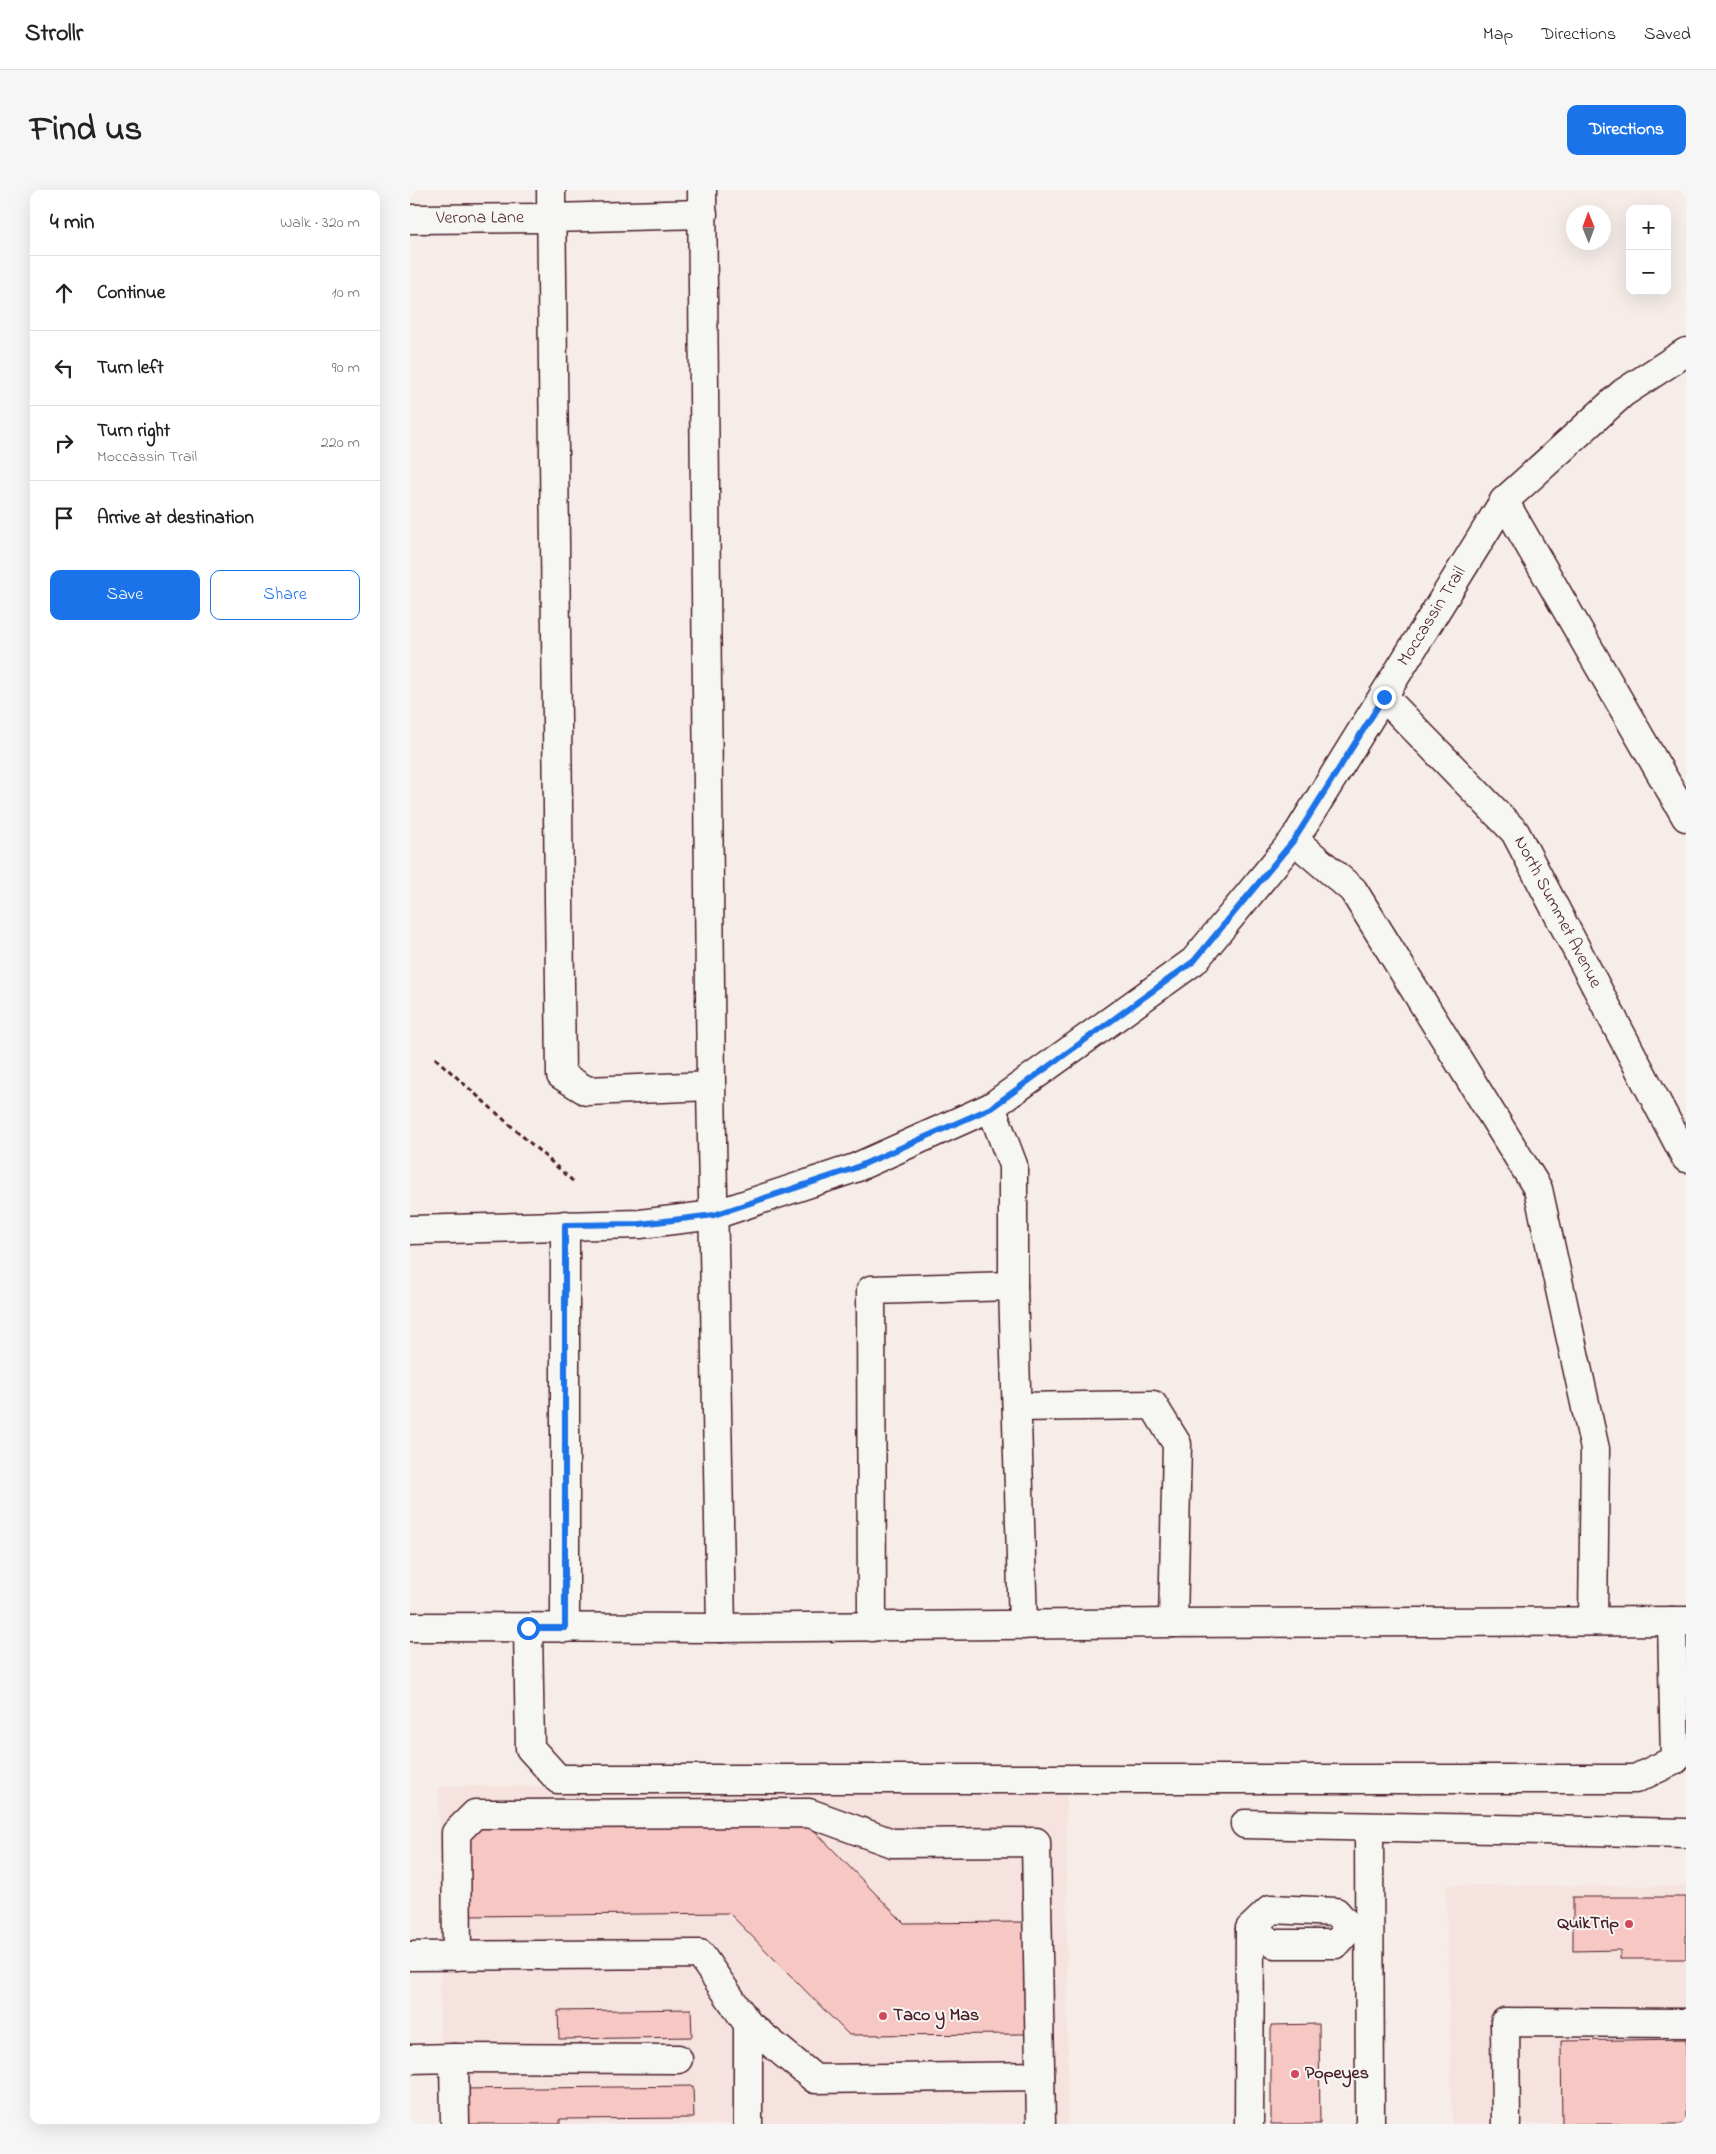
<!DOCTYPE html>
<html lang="en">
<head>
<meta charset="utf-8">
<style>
	:root { --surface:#fff; --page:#f6f6f6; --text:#222; --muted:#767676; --line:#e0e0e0; --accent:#1a73e8 }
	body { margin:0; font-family:"Indie Flower",sans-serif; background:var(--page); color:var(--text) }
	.controls { position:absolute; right:15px; top:15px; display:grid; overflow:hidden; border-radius:10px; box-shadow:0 5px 20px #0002 }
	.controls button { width:45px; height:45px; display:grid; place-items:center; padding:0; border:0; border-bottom:1px solid var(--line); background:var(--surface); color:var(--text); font:25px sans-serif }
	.compass { position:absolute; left:1156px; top:15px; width:45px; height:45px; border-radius:50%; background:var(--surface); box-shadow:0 5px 20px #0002; rotate:359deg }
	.stop { position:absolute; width:15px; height:15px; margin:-11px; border:4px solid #1a73e8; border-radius:50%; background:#fff }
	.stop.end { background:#1a73e8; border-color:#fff; box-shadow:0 1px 5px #0008 }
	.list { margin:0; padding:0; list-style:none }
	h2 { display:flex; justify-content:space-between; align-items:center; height:65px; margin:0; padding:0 20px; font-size:21px }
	h2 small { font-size:16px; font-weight:400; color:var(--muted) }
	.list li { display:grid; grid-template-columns:32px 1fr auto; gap:15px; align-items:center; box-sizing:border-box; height:75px; padding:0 20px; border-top:1px solid var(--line) }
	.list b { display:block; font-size:19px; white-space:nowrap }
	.list p { margin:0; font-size:16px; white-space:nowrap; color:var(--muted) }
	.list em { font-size:16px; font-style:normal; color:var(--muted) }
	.actions { display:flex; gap:10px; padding:15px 20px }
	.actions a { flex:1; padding:11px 0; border:1px solid var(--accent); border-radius:10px; text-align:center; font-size:18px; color:var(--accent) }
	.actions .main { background:var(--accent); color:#fff }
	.icon { flex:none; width:28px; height:28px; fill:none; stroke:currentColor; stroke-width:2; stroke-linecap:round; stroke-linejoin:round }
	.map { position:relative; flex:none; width:1276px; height:1934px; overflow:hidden; border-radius:10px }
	header { display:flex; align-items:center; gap:30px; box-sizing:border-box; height:70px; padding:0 25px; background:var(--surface); border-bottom:1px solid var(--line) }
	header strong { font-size:24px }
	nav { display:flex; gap:28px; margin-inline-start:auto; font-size:18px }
	.intro { display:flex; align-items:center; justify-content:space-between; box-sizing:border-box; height:120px; padding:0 30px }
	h1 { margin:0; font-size:35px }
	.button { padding:12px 22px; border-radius:10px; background:var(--accent); color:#fff; font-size:18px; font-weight:700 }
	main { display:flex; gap:30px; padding:0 30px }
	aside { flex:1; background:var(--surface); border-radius:10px; box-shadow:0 5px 20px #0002 }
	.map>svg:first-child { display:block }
</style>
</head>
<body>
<header>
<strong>Strollr</strong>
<nav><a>Map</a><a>Directions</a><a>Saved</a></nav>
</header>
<div class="intro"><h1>Find us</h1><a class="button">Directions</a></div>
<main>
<aside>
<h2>4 min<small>Walk · 320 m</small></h2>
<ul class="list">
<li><svg class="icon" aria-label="ahead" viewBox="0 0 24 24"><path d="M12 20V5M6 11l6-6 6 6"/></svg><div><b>Continue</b></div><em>10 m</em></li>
<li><svg class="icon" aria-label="left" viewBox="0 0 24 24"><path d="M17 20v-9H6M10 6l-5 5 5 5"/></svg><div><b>Turn left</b></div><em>90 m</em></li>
<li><svg class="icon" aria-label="right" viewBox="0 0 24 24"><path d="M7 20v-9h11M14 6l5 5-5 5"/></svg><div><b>Turn right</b><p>Moccassin Trail</p></div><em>220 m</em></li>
<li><svg class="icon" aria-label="arrive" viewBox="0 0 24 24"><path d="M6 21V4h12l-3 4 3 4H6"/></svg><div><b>Arrive at destination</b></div></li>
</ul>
<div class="actions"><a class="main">Save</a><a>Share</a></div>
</aside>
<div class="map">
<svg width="1276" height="1934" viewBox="0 0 1276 1934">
	<rect width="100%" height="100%" fill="#f6ede9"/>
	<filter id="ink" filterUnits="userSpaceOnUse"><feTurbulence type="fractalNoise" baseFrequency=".02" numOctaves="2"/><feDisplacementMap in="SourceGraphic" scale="10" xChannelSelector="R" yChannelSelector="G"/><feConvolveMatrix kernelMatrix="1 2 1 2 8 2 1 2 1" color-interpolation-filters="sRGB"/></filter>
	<g filter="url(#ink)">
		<!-- built -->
		<path fill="#f6e2de" d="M 29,1596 L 656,1599 L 658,1934 L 31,1934 Z
			M 1036,1695 L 1276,1696 L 1276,1934 L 1042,1934 Z"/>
		<!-- building -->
		<path fill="#f7c7c3" stroke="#4a1f2b" d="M 397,1633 L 494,1733 L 616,1732 L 616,1844 L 439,1845 L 319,1723 L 59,1726 L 58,1638 Z
			M 1163,1707 L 1276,1707 L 1276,1769 L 1210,1769 L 1210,1760 L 1163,1761 Z
			M 281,1819 L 282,1847 L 149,1849 L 148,1821 Z
			M 909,1834 L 910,1934 L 861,1934 L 861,1835 Z
			M 1276,1849 L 1276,1934 L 1152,1934 L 1151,1851 Z
			M 283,1896 L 284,1928 L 150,1929 L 150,1934 L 53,1934 L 53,1899 Z"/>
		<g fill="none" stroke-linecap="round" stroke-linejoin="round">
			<defs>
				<g id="minor">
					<path d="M 141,0 L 151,885 L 177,901 L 301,896 L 292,0"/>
					<path id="s1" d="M 0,29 L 141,28 L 293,24"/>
					<path d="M 1094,311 L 1276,627"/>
					<path id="s2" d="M 974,507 L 1105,642 L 1276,968"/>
					<path d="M 884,650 L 943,700 L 1128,999 L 1185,1259 L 1183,1431"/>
					<path d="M 301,896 L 311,1438"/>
					<path d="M 581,917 L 603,975 L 603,1096 L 613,1435"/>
					<path d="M 155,1035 L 155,1438"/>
					<path id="s3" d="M 0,1040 L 230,1034 L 304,1025 L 445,978 L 581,917 L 784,771 L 884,650 L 1094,311 L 1213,203 L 1276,162"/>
					<path d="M 607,1217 L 743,1215 L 767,1254 L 763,1433"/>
					<path d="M 0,1437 L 311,1438 L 763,1433 L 1276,1431"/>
					<path d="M 462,1437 L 461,1100 L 603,1096"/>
					<path d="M 118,1438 L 120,1558 L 148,1589 L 1225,1589 L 1265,1570 L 1262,1431"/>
					<path d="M 835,1634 L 1276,1643"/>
					<path d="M 959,1637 L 960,1934"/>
					<path d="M 840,1739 L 864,1754 L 926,1754 L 940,1738"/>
					<path d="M 0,1766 L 290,1764 L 338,1834 L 338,1934"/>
					<path d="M 47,1766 L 46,1643 L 65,1624 L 399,1623 L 482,1653 L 626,1652 L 631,1934"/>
					<path d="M 338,1834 L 405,1889 L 630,1886"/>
					<path d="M 44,1868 L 268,1869"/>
					<path d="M 0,1869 L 44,1868 L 45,1934"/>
					<path d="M 839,1934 L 840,1739 L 861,1719 L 926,1722 L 940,1738 L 959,1738"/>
					<path d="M 1096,1934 L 1095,1832 L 1276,1833"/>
				</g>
			</defs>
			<!-- minor casing -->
			<use href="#minor" stroke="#4a1f2b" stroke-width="31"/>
			<!-- path -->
			<path stroke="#4a1f2b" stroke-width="3" stroke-dasharray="5 4" stroke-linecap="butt" d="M 25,868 L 165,993"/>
			<!-- minor -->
			<use href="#minor" stroke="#f6f6f2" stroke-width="28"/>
		</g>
	</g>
	<g fill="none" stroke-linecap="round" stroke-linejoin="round" filter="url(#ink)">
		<!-- route -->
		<path stroke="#1a73e8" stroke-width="6" d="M 118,1438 L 155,1438 L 155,1035 L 230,1034 L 304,1025 L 445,978 L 581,918 L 784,771 L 884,650 L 974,507"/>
	</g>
	<!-- markers -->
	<g fill="#d1495b" stroke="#f6f6f2" stroke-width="2">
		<circle cx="1219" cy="1734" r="5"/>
		<circle cx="473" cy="1826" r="5"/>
		<circle cx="885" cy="1884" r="5"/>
	</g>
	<g text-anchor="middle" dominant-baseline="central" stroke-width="4" stroke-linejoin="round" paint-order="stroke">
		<!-- street labels -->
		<g font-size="18" fill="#4a1f2b" stroke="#f6f6f2">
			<text stroke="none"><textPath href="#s1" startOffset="70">Verona Lane</textPath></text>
			<text stroke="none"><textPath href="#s3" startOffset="1272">Moccassin Trail</textPath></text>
			<text stroke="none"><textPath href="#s2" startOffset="279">North Summet Avenue</textPath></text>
		</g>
		<!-- poi labels -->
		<g font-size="18" font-weight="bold" fill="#4a1f2b" stroke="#f6f6f2" text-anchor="start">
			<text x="1209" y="1734" text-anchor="end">QuikTrip</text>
			<text x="483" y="1826">Taco y Mas</text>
			<text x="895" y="1884">Popeyes</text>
		</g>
	</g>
</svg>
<div class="controls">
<button>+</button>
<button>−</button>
</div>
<svg class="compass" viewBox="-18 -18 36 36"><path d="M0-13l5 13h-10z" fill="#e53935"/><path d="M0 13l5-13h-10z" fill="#767676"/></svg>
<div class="stop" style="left:118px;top:1438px"></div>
<div class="stop end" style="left:974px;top:507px"></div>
</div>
</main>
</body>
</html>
